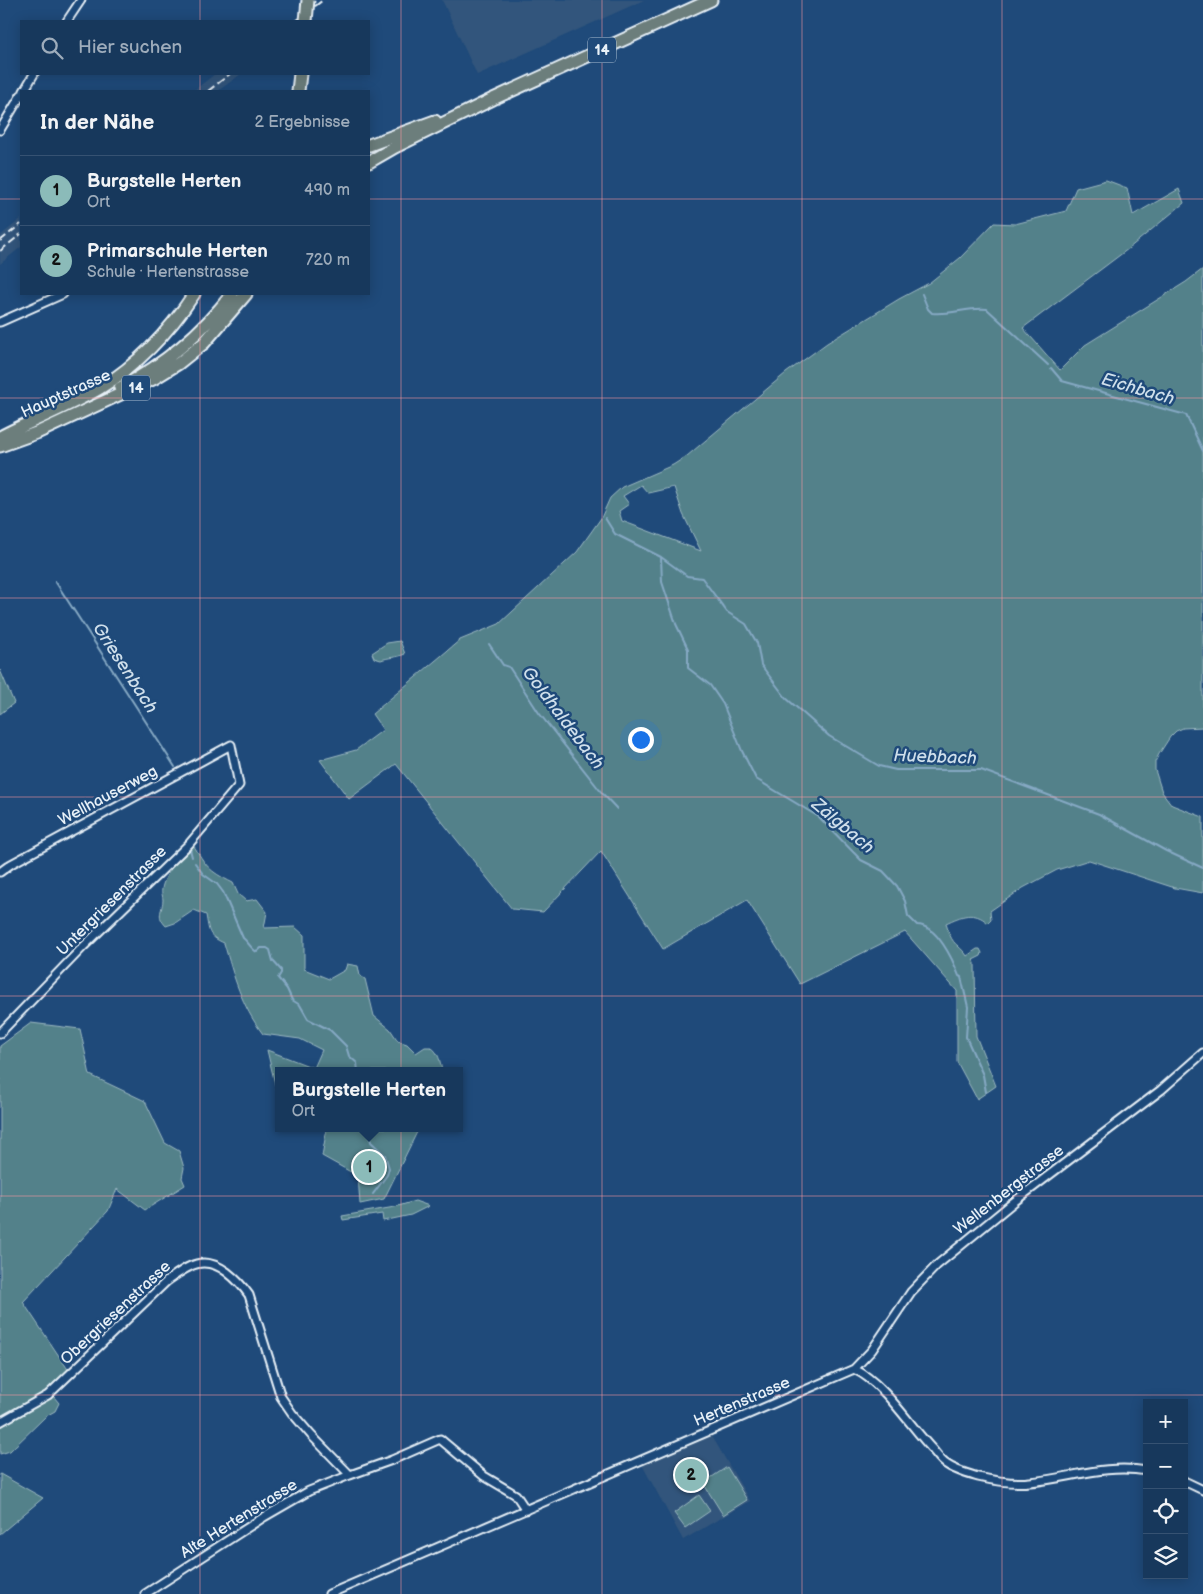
<!DOCTYPE html>
<html lang="de">
<head>
<meta charset="utf-8">
<style>
	:root { --surface:#17385c; --page:#203f62; --text:#f1f3f6; --muted:#9eacbb; --line:#365272; --accent:#8bbbb9 }
	body { margin:0; font-family:"Balsamiq Sans",sans-serif; background:var(--page); color:var(--text) }
	.controls { position:absolute; right:15px; bottom:15px; display:grid; overflow:hidden; border-radius:0px; box-shadow:0 2px 12px #0003 }
	.controls button { width:45px; height:45px; display:grid; place-items:center; padding:0; border:0; border-bottom:1px solid var(--line); background:var(--surface); color:var(--text); font:25px sans-serif }
	.you { position:absolute; left:640px; top:739px; width:18px; height:18px; margin:-12px; border:4px solid #fff; border-radius:50%; background:#1a73e8; box-shadow:0 0 0 8px #1a73e833 }
	.badge { display:grid; place-items:center; width:32px; height:32px; border-radius:50%; background:var(--accent); color:#111; font-size:16px; font-weight:700 }
	.pin { position:absolute; translate:-50% -50%; border:2px solid #fff; box-shadow:0 1px 5px #0006 }
	.popup { position:absolute; left:275px; top:1067px; width:188px; height:65px; box-sizing:border-box; display:grid; place-content:center; border-radius:0px; background:var(--surface); filter:drop-shadow(0 1px 4px #0005); font-size:16px; white-space:nowrap; color:var(--muted) }
	.popup b { font-size:19px; color:var(--text) }
	.popup::after { content:''; position:absolute; left:50%; top:100%; margin-left:-10px; border:10px solid transparent; border-top-color:var(--surface) }
	.list { margin:0; padding:0; list-style:none }
	h2 { display:flex; justify-content:space-between; align-items:center; height:65px; margin:0; padding:0 20px; font-size:21px }
	h2 small { font-size:16px; font-weight:400; color:var(--muted) }
	.list li { display:grid; grid-template-columns:32px 1fr auto; gap:15px; align-items:center; box-sizing:border-box; height:70px; padding:0 20px; border-top:1px solid var(--line) }
	.list b { display:block; font-size:19px; white-space:nowrap }
	.list p { margin:0; font-size:16px; white-space:nowrap; color:var(--muted) }
	.list em { font-size:16px; font-style:normal; color:var(--muted) }
	.icon { flex:none; width:28px; height:28px; fill:none; stroke:currentColor; stroke-width:2; stroke-linecap:round; stroke-linejoin:round }
	.map { position:relative; flex:none; width:1203px; height:1594px; overflow:hidden }
	.search { position:absolute; background:var(--surface); box-shadow:0 2px 12px #0003; left:20px; top:20px; width:350px; height:55px; display:flex; align-items:center; gap:12px; box-sizing:border-box; padding:0 18px; border-radius:0px; color:var(--muted); font-size:19px }
	.panel { position:absolute; background:var(--surface); box-shadow:0 2px 12px #0003; left:20px; top:90px; width:350px; height:205px; border-radius:0px }
	.map>svg:first-child { display:block }
</style>
</head>
<body>
<div class="map">
<svg width="1203" height="1594" viewBox="0 0 1203 1594">
	<rect width="100%" height="100%" fill="#1f4a7a"/>
	<filter id="ink" filterUnits="userSpaceOnUse"><feTurbulence type="fractalNoise" baseFrequency=".02" numOctaves="2"/><feDisplacementMap in="SourceGraphic" scale="10" xChannelSelector="R" yChannelSelector="G"/><feConvolveMatrix kernelMatrix="1 2 1 2 8 2 1 2 1" color-interpolation-filters="sRGB"/></filter>
	<g filter="url(#ink)">
		<!-- built -->
		<path fill="#32557b" d="M 442,0 L 644,0 L 477,75 Z
			M 215,74 L 241,74 L 218,91 L 193,91 Z
			M 21,219 L 21,247 L 0,264 L 0,236 Z
			M 709,1431 L 750,1501 L 683,1540 L 640,1461 Z"/>
		<!-- green -->
		<path fill="#52818a" stroke="#9db9c1" fill-rule="evenodd" d="M 1106,180 L 1127,188 L 1133,215 L 1179,189 L 1184,203 L 1128,249 L 1023,328 L 1060,370 L 1085,345 L 1186,282 L 1203,269 L 1203,727 L 1183,728 L 1176,731 L 1170,737 L 1159,754 L 1155,762 L 1155,770 L 1162,792 L 1172,805 L 1203,817 L 1203,893 L 1175,888 L 1089,860 L 1057,870 L 1023,888 L 990,911 L 991,920 L 988,923 C 974,910 961,916 946,923 C 948,931 951,941 958,946 C 962,950 964,951 967,956 L 977,949 L 980,949 L 982,953 L 981,956 L 973,960 L 975,963 L 976,1036 L 996,1086 L 977,1099 L 957,1062 L 957,991 L 905,932 L 800,984 L 747,900 L 663,949 L 601,851 L 543,912 L 512,909 L 396,764 L 349,799 L 320,760 L 356,750 L 383,730 L 372,714 L 460,640 L 499,624 L 577,552 L 601,518 L 610,498 L 622,487 L 673,465 L 687,456 L 786,373 L 827,343 L 899,299 L 929,283 L 960,258 L 994,223 L 1015,224 L 1066,211 L 1076,188 ZM 641,485 L 648,493 L 674,487 L 683,514 L 701,551 L 622,521 L 619,511 L 629,504 L 623,496 Z
			M 400,641 L 405,654 C 396,658 389,657 381,660 L 374,658 L 372,653 L 387,643 Z
			M 0,670 L 14,703 L 0,714 Z
			M 192,843 C 207,867 207,870 233,883 L 238,894 L 246,901 L 257,899 L 267,912 L 264,928 L 295,927 L 304,935 L 304,969 L 329,979 L 345,970 L 347,964 L 358,966 L 360,976 L 365,979 L 374,1016 L 390,1029 L 398,1041 L 407,1044 L 416,1053 L 425,1047 L 431,1047 C 439,1053 440,1061 442,1071 L 279,1071 L 279,1101 L 267,1050 L 314,1068 L 322,1050 L 300,1039 L 263,1034 C 241,1005 234,977 224,943 C 208,936 209,932 206,915 L 194,910 L 175,923 L 166,926 C 156,915 162,913 163,900 C 163,897 161,892 162,889 C 164,874 182,854 192,843 Z
			M 31,1023 L 80,1029 L 90,1075 L 145,1101 L 165,1143 L 179,1151 L 184,1168 L 182,1178 L 185,1185 L 145,1210 L 117,1189 L 108,1211 L 23,1302 L 69,1371 L 54,1397 L 59,1403 L 55,1411 L 46,1416 L 10,1451 L 0,1454 L 0,1046 Z
			M 327,1128 L 419,1128 L 384,1199 L 360,1204 L 358,1176 L 322,1156 Z
			M 415,1201 L 429,1206 L 411,1215 L 383,1221 L 382,1214 L 343,1220 L 342,1216 L 395,1207 Z
			M 727,1467 L 747,1500 L 723,1515 L 703,1483 Z
			M 0,1474 L 43,1498 L 0,1534 Z
			M 699,1495 L 710,1511 L 685,1528 L 674,1513 Z"/>
		<g fill="none" stroke-linecap="round" stroke-linejoin="round">
			<!-- stream -->
			<path stroke="#86a9c4" stroke-width="2" d="M 922,294 L 928,309 L 932,313 C 951,315 968,307 987,309 L 1048,365
				M 1051,368 L 1062,381 L 1186,415 L 1203,451
				M 605,518 L 615,534 L 661,557 L 687,576 L 702,578 L 727,612 L 746,624 L 757,643 L 761,665 L 786,698 L 829,736 L 879,766 L 896,770 L 981,770 L 1099,814 L 1166,851 L 1203,868
				M 661,557 L 662,582 L 676,624 L 688,649 L 688,668 L 710,685 L 723,704 L 742,751 L 756,779 L 819,817 L 861,860 L 883,871 L 897,886 L 905,901 L 908,916 L 917,925 C 937,925 953,960 959,976 L 961,977 L 968,1007 L 966,1037 L 983,1075 L 986,1092
				M 55,581 L 175,767
				M 489,644 L 503,665 L 509,667 L 539,713 L 602,793 L 617,809
				M 190,849 L 192,857
				M 195,863 L 203,874 L 217,884 L 223,892 L 243,938 C 248,942 252,950 257,952 L 261,948 L 267,948 L 270,950 L 273,961 L 281,970 L 281,973 L 278,978 L 287,989 L 292,1000 L 300,1005 L 308,1019 L 330,1030 L 346,1046 L 349,1056 L 357,1063 L 358,1071
				M 369,1128 L 371,1142 L 385,1155 L 389,1168 L 387,1175 L 373,1194"/>
			<defs>
				<path id="minor" d="M 67,21 L 81,0
					M 24,91 L 34,74
					M 0,130 L 21,95
					M 0,322 L 63,294
					M 0,872 L 11,864 L 231,745 L 239,785 L 189,844 L 83,947 L 0,1033
					M 854,1369 L 872,1350 L 911,1292 L 937,1265 L 1015,1201 L 1161,1090 L 1203,1053
					M 0,1422 L 48,1395 L 167,1281 C 188,1266 203,1254 227,1272 C 236,1279 242,1285 249,1295 L 281,1397 L 292,1413 L 311,1435 L 350,1475 L 392,1460 L 440,1439 L 484,1476 L 516,1495 L 526,1510
					M 1184,1481 L 1203,1490
					M 145,1594 L 264,1517 L 309,1491 L 350,1475
					M 329,1594 L 854,1369 C 884,1383 910,1426 933,1450 C 937,1455 941,1461 946,1464 C 954,1470 968,1474 978,1477 C 995,1481 1012,1484 1030,1482 C 1071,1478 1105,1464 1147,1471"/>
				<path id="primary" d="M 298,91 L 300,74
					M 369,145 L 435,121
					M 369,162 L 395,147 L 493,99 L 711,0
					M 120,388 C 165,364 201,334 232,294
					M 0,437 C 32,420 68,407 100,388 C 139,364 169,332 194,294
					M 0,446 L 39,432 L 153,379 L 179,363 L 204,343 L 246,294"/>
			</defs>
			<!-- minor casing -->
			<use href="#minor" stroke="#e8f1f8" stroke-width="11"/>
			<!-- primary casing -->
			<use href="#primary" stroke="#e8f1f8" stroke-width="15"/>
			<!-- minor -->
			<use href="#minor" stroke="#1f4a7a" stroke-width="7"/>
			<!-- primary -->
			<use href="#primary" stroke="#6c7e7c" stroke-width="11"/>
			<!-- rail -->
			<path stroke="#e8f1f8" stroke-width="2" stroke-dasharray="8 4" stroke-linecap="butt" d="M 296,21 L 323,0
				M 208,91 L 230,74
				M 0,241 L 21,224
				M 0,251 L 21,234"/>
			<defs>
				<path id="primary-bridge" d="M 306,21 L 308,0"/>
			</defs>
			<!-- primary-bridge casing -->
			<use href="#primary-bridge" stroke="#e8f1f8" stroke-width="15" stroke-linecap="butt"/>
			<!-- primary-bridge -->
			<use href="#primary-bridge" stroke="#6c7e7c" stroke-width="11"/>
		</g>
	</g>
	<!-- grid -->
	<path fill="none" stroke="#ff9aa2" stroke-width="1" stroke-opacity="0.55" d="M 200,0 L 200,21M 401,0 L 401,1594M 602,0 L 602,1594M 802,0 L 802,1594M 1002,0 L 1002,1594M 200,74 L 200,91M 0,199 L 21,199M 369,199 L 1203,199M 200,294 L 200,1594M 0,398 L 1203,398M 0,598 L 1203,598M 0,797 L 1203,797M 0,996 L 1203,996M 0,1196 L 1203,1196M 0,1395 L 1203,1395"/>
	<g text-anchor="middle" dominant-baseline="central" stroke-width="5" stroke-linejoin="round" paint-order="stroke">
		<!-- shield labels -->
		<g fill="#1f4a7a" stroke="#acbfd2" stroke-width="1">
			<rect x="588" y="37.5" width="28" height="25" rx="4"/>
			<rect x="122" y="375.5" width="28" height="25" rx="4"/>
		</g>
		<g font-size="15" font-weight="bold" fill="#e8f1f8">
			<text x="602" y="50">14</text>
			<text x="136" y="388">14</text>
		</g>
		<!-- street labels -->
		<g font-size="16" fill="#e8f1f8" stroke="#1f4a7a">
			<text transform="translate(66 394) rotate(-24)">Hauptstrasse</text>
			<text transform="translate(108 796) rotate(-28)">Wellhauserweg</text>
			<text transform="translate(112 901) rotate(-45)">Untergriesenstrasse</text>
			<text transform="translate(1009 1190) rotate(-38)">Wellenbergstrasse</text>
			<text transform="translate(116 1313) rotate(-43)">Obergriesenstrasse</text>
			<text transform="translate(742 1402) rotate(-23)">Hertenstrasse</text>
			<text transform="translate(239 1519) rotate(-32)">Alte Hertenstrasse</text>
		</g>
		<!-- water labels -->
		<g font-size="18" font-style="italic" fill="#cfdfeb" stroke="#1f4a7a">
			<text transform="translate(1138 389) rotate(16)">Eichbach</text>
			<text transform="translate(125 668) rotate(57)">Griesenbach</text>
			<text transform="translate(563 718) rotate(53)">Goldhaldebach</text>
			<text transform="translate(935 757) rotate(2)">Huebbach</text>
			<text transform="translate(843 826) rotate(40)">Zälgbach</text>
		</g>
	</g>
</svg>
<div class="controls">
<button>+</button>
<button>−</button>
<button><svg class="icon" aria-label="locate" viewBox="0 0 24 24"><circle cx="12" cy="12" r="6"/><path d="M12 2v4M12 18v4M2 12h4M18 12h4"/></svg></button>
<button><svg class="icon" aria-label="layers" viewBox="0 0 24 24"><path d="M12 4l9 5-9 5-9-5zM3 14l9 5 9-5"/></svg></button>
</div>
<div class="you"></div>
<div class="pin badge" style="left:369px;top:1167px">1</div>
<div class="popup"><b>Burgstelle Herten</b>Ort</div>
<div class="pin badge" style="left:691px;top:1475px">2</div>
<div class="search"><svg class="icon" aria-label="search" viewBox="0 0 24 24"><circle cx="10" cy="10" r="6"/><path d="M15 15l6 6"/></svg>Hier suchen</div>
<section class="panel">
<h2>In der Nähe<small>2 Ergebnisse</small></h2>
<ul class="list">
<li><span class="badge">1</span><div><b>Burgstelle Herten</b><p>Ort</p></div><em>490 m</em></li>
<li><span class="badge">2</span><div><b>Primarschule Herten</b><p>Schule · Hertenstrasse</p></div><em>720 m</em></li>
</ul>
</section>
</div>
</body>
</html>
